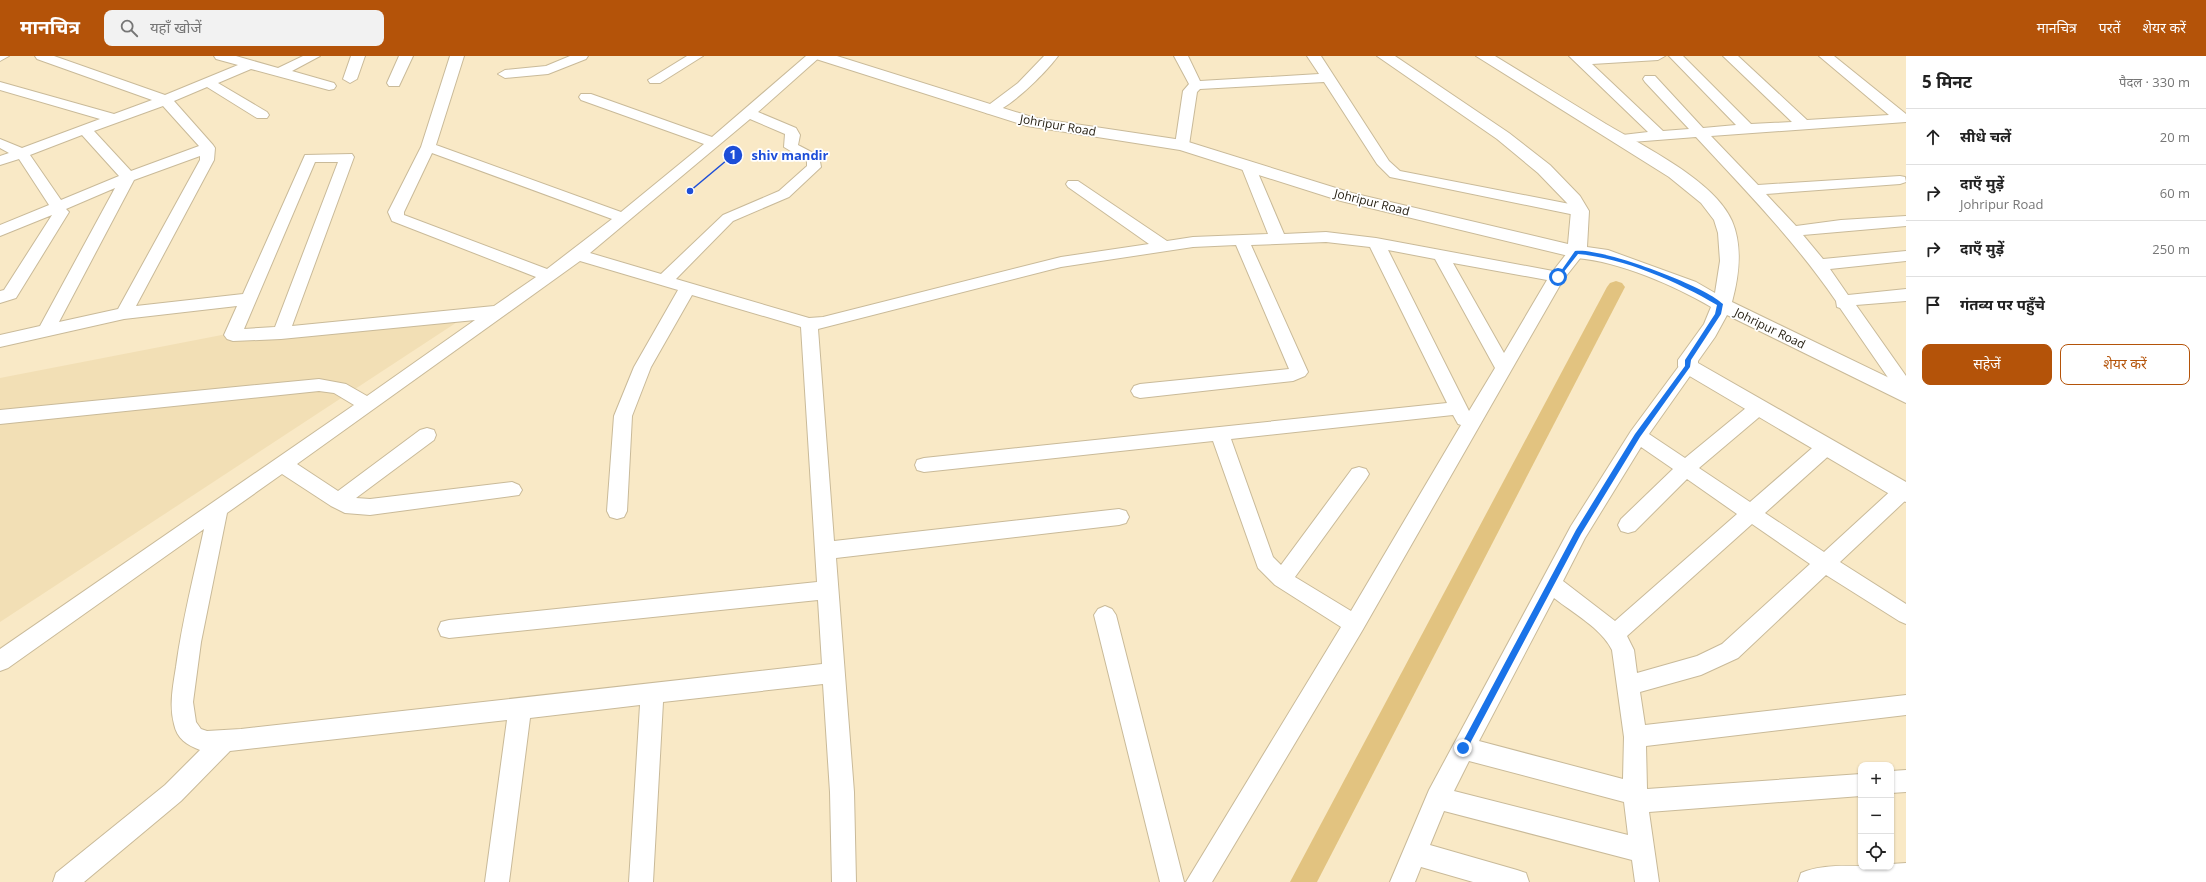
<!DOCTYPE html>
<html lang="hi">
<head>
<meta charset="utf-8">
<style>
	:root { --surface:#fff; --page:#f2f2f2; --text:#222; --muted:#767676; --line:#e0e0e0; --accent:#b45309 }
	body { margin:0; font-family:"Open Sans","Noto Sans Devanagari",sans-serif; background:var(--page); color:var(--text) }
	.controls { position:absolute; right:12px; bottom:12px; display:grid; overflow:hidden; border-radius:8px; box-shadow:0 1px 3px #0004 }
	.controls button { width:36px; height:36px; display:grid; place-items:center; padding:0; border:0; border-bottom:1px solid var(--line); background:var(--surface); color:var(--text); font:20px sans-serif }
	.stop { position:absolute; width:12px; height:12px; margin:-9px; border:3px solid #1a73e8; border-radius:50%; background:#fff }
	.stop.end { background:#1a73e8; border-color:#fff; box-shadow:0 1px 4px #0008 }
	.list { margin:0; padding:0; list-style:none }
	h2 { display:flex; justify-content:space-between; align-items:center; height:52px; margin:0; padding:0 16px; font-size:17px }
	h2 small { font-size:13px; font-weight:400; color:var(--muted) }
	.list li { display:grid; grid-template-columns:26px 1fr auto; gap:12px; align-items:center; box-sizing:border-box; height:56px; padding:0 16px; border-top:1px solid var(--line) }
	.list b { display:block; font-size:15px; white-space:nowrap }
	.list p { margin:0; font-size:13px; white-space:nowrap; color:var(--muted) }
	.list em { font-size:13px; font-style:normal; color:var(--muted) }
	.actions { display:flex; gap:8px; padding:12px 16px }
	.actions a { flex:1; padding:9px 0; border:1px solid var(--accent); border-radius:8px; text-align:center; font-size:14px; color:var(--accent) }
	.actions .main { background:var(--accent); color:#fff }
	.icon { flex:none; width:22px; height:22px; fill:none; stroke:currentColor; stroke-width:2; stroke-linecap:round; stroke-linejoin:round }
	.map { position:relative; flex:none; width:1906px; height:826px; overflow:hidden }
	header { display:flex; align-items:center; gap:24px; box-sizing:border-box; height:56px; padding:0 20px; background:var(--accent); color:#fff }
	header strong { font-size:19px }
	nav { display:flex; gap:22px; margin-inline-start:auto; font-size:14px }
	.search { width:280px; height:36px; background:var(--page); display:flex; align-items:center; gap:10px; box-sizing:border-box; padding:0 14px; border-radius:8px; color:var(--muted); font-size:15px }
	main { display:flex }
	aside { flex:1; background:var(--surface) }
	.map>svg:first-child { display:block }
</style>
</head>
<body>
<header>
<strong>मानचित्र</strong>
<div class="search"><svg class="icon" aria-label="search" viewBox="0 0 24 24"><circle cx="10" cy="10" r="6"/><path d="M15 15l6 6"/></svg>यहाँ खोजें</div>
<nav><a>मानचित्र</a><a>परतें</a><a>शेयर करें</a></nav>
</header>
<main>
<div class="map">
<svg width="1906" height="826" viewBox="0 0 1906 826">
	<rect width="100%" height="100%" fill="#f9e9c6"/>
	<!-- built -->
	<path fill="#f2dfb5" d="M 474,255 L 0,566 L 0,322 L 232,277 Z"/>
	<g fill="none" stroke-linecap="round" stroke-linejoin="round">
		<!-- canal -->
		<path fill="#e2c380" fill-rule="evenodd" d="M 1616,225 L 1622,227 L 1625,231 L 1317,826 L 1290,826 L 1607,231 L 1610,227 Z"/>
		<defs>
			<path id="minor" d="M 0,0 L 9,0 L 0,5 Z
				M 35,0 L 54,0 L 165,39 L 238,9 L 216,3 L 214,0 L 236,0 L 278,12 L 303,0 L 320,0 L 292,15 L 334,27 L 336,30 L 334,33 L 329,34 L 251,13 L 218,27 L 267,56 L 269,59 L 267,62 L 257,62 L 207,31 L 174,45 L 213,89 L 215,92 L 214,104 L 136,250 L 243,238 L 305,99 L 352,98 L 354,101 L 292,270 L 494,250 L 536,221 L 392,165 L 388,156 L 421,91 L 450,0 L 464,0 L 436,89 L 621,156 L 704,88 L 581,44 L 579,41 L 581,38 L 591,38 L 712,81 L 806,0 L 821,0 L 758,56 L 796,72 L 800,79 L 798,89 L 819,100 L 821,111 L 789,141 L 733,165 L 676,223 L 809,262 L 823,261 L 1061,201 L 1149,188 L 1068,131 L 1066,128 L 1068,125 L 1078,125 L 1167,185 L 1193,181 L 1268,178 L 1241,110 L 1243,107 L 1253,107 L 1255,110 L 1284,178 L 1326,176 L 1376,182 L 1553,215 L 1571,192 L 1583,192 L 1585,196 L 1563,224 L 1362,575 L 1212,826 L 1186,826 L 1341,571 L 1275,529 L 1258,512 L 1213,385 L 924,416 L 917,414 L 915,409 L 917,404 L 924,402 L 1447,347 L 1370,191 L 1326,186 L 1251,189 L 1308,316 L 1305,320 L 1293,325 L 1140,342 L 1134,340 L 1131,335 L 1134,330 L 1140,328 L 1289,313 L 1236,189 L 1193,191 L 1061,211 L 818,273 L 834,485 L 1119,453 L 1126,455 L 1129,461 L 1126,467 L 1119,469 L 836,502 L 854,736 L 856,826 L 832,826 L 830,736 L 823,628 L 663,646 L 653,826 L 629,826 L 640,649 L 530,662 L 509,826 L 485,826 L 507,664 L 230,695 L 181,745 L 84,826 L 53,826 L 56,817 L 165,729 L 200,694 C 187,689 177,683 174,668 C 169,649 173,630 176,611 C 182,565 194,519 204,473 L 8,612 L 0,615 L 0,593 L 354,349 L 334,337 L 319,335 L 0,368 L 0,354 L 319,323 L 346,328 L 367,340 L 475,264 L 281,283 L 233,285 L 227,283 L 224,279 L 237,250 L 124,263 L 0,291 L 0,279 L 40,270 L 115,132 L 66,153 L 69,156 L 16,242 L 0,247 L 0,235 L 4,234 L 52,159 L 0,180 L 0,169 L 49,149 L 19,103 L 0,109 L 0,100 L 9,97 L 0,92 L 0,83 L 22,92 L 100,63 L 0,34 L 0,26 L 114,58 L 152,44 L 37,3 ZM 163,50 L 199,90 L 131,115 L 94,75 ZM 750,63 L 785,78 L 784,91 L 807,105 L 807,110 L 779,135 L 723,159 L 661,218 L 590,197 ZM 82,79 L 119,120 L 61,144 L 30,99 ZM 432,97 L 612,163 L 547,213 L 404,159 L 404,156 ZM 200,100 L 200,104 L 118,253 L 59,266 L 134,124 ZM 315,106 L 338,106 L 275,271 L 244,273 ZM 1388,194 L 1435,203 L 1495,312 L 1469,355 ZM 580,205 L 678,234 L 634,311 L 614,360 L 607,455 L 610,461 L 617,463 L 624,461 L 627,455 L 632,360 L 651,311 L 692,239 L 801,271 L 817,526 L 449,564 L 441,566 L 438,573 L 441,580 L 449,582 L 818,544 L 822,608 L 241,673 L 207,675 L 201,673 L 196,666 L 193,646 L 201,586 L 227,457 L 282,418 L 331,450 L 345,457 L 370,459 L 519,439 L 522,434 L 519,429 L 512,426 L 370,443 L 356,442 L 434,384 L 436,379 L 434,374 L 427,372 L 420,374 L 338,435 L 297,408 ZM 1453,207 L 1547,224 L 1504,297 ZM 1453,359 L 1458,368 L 1461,369 L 1351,555 L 1295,521 L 1366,423 L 1369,418 L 1366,413 L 1359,411 L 1352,413 L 1281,509 L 1273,501 L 1231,383 Z
				M 351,0 L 365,0 L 357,23 L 350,27 L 343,23 Z
				M 399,0 L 413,0 L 399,30 L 389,30 L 387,27 Z
				M 570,0 L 588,0 L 586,3 L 548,18 L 505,22 L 498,18 L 505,14 L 546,10 Z
				M 687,0 L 703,0 L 660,27 L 650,27 L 648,24 Z
				M 1044,0 L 1058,0 C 1048,14 1003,61 986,57 L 984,54 L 986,51 L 1018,27 Z
				M 1174,0 L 1188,0 L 1200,25 L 1319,18 L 1307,0 L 1321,0 L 1389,105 L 1400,115 L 1580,150 L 1585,152 L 1588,155 L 1585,158 L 1580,160 L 1390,121 L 1377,108 L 1324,26 L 1200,33 L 1197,36 L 1189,89 L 1182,93 L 1177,92 L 1175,89 L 1183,35 L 1189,28 Z
				M 1569,0 L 1665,0 L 1658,4 L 1592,8 L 1663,75 L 1689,73 L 1645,26 L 1643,23 L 1645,20 L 1655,20 L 1703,72 L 1736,69 L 1669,0 L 1683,0 L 1751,68 L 1792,66 L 1723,0 L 1738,0 L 1807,64 L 1889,59 L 1819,0 L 1834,0 L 1906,58 L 1906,66 L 1711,80 L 1758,129 L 1900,120 L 1905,121 L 1906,126 L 1900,128 L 1766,138 L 1796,170 L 1841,164 L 1906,160 L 1906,170 L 1803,179 L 1823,203 L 1906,195 L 1906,205 L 1830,213 L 1848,239 L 1906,233 L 1906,245 L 1856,249 L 1906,320 L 1906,341 L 1900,339 L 1840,252 L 1837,251 L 1836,245 C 1794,184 1746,135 1696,81 L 1619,87 L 1614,86 L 1612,83 L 1614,80 L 1648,76 Z
				M 1688,304 L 1694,306 L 1697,310 L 1649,378 L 1685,402 L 1752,347 L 1758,345 L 1764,347 L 1767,352 L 1764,357 L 1699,412 L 1750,446 L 1819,386 L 1826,384 L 1833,386 L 1835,391 L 1833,396 L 1765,457 L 1824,496 L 1896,430 L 1906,428 L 1906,444 L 1840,506 L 1906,548 L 1906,568 L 1899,565 L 1826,519 L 1738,602 L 1701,619 L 1640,636 L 1645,669 L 1906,639 L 1906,659 L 1646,690 L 1647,733 L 1861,718 L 1861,740 L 1649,756 L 1659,826 L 1635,826 L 1632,804 L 1444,755 L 1430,789 L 1517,814 L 1526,817 L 1529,826 L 1473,826 L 1421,811 L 1415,826 L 1390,826 L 1429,734 L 1571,470 L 1631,375 L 1682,306 ZM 1641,391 L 1673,413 L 1621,463 L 1618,469 L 1621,475 L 1628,477 L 1635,475 L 1687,423 L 1737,458 L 1615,565 L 1563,525 L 1585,482 ZM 1752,468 L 1810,508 L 1722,588 L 1697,600 L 1637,617 L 1634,594 L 1627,580 ZM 1554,542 C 1573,557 1601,572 1612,594 L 1624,681 L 1623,723 L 1479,685 ZM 1469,705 L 1624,746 L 1628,779 L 1454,735 Z
				M 1105,550 L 1112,553 L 1116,559 L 1184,826 L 1160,826 L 1094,559 L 1098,553 Z
				M 1906,714 L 1906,736 L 1891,737 L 1891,715 Z
				M 1906,807 L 1906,826 L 1798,826 L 1801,817 C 1827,806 1864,811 1891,811 L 1891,808 Z"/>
			<path id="tertiary" d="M 813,0 L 837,0 L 1035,62 L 1182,84 L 1352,137 L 1568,188 L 1571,155 L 1567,147 L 1538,117 L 1497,83 L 1377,0 L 1395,0 L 1509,77 L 1550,109 L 1580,140 L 1589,155 L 1587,191 L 1608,194 L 1696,226 L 1715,237 L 1720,205 L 1718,177 L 1714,164 L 1701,147 L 1669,121 L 1476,0 L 1495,0 C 1532,23 1569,45 1606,68 C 1643,90 1715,125 1732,165 C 1743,191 1739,220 1732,246 L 1906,330 L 1906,347 L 1727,259 L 1715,281 L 1698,305 L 1698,307 L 1906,426 L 1906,446 L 1898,443 L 1681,315 L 1678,310 L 1678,304 L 1704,268 L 1711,251 C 1674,229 1620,206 1577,202 L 1341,145 L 1180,94 L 1027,70 L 816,3 Z"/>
		</defs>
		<!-- minor casing -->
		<use href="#minor" stroke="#c9ba99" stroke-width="2"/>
		<!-- tertiary casing -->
		<use href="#tertiary" stroke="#c9ba99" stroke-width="2"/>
		<!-- minor -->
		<use href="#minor" fill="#fff" fill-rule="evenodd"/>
		<!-- tertiary -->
		<use href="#tertiary" fill="#fff" fill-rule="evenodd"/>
	</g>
	<!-- route -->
	<path fill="#1a73e8" d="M 1575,195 C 1601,191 1705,230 1723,248 L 1721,258 L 1691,304 L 1690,311 L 1640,381 L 1581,478 L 1466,695 L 1463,696 L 1459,692 L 1461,689 L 1576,474 L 1635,378 L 1685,310 L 1685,304 L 1715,258 L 1717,249 C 1678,226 1624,202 1578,198 L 1559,222 L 1556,222 Z"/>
	<g text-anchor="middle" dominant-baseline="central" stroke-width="3.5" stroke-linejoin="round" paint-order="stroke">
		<!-- street labels -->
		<g font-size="12" fill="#272114" stroke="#fff">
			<text transform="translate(1058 69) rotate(10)">Johripur Road</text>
			<text transform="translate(1372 146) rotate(14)">Johripur Road</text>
			<text transform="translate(1770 272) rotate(26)">Johripur Road</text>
		</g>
	</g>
	<!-- callouts -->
	<path fill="none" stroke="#1d4ed8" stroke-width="1.5" d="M690 135L733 99"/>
	<g fill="#1d4ed8" stroke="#fff" stroke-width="1.5">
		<circle cx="690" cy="135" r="4"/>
		<circle cx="733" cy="99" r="10"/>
	</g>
	<g font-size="12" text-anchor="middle" font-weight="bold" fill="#fff">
		<text x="733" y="103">1</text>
	</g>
	<g font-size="13" text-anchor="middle" font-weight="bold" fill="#1d4ed8" stroke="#fff" stroke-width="3.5" stroke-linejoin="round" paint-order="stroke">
		<text x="790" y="104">shiv mandir</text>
	</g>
</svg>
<div class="controls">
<button>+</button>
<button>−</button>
<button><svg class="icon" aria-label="locate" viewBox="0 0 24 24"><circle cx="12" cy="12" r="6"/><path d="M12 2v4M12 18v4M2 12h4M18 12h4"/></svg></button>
</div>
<div class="stop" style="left:1558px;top:221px"></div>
<div class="stop end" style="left:1463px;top:692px"></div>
</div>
<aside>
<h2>5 मिनट<small>पैदल · 330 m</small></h2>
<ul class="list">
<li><svg class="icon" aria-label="ahead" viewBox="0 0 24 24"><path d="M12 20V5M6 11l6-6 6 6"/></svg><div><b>सीधे चलें</b></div><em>20 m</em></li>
<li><svg class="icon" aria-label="right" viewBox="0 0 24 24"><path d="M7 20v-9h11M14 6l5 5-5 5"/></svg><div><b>दाएँ मुड़ें</b><p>Johripur Road</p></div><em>60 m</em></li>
<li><svg class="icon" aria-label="right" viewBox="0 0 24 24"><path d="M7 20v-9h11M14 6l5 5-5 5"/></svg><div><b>दाएँ मुड़ें</b></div><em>250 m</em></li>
<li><svg class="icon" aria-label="arrive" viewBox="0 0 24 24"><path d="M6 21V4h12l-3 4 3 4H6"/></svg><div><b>गंतव्य पर पहुँचे</b></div></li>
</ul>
<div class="actions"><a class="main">सहेजें</a><a>शेयर करें</a></div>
</aside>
</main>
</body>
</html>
